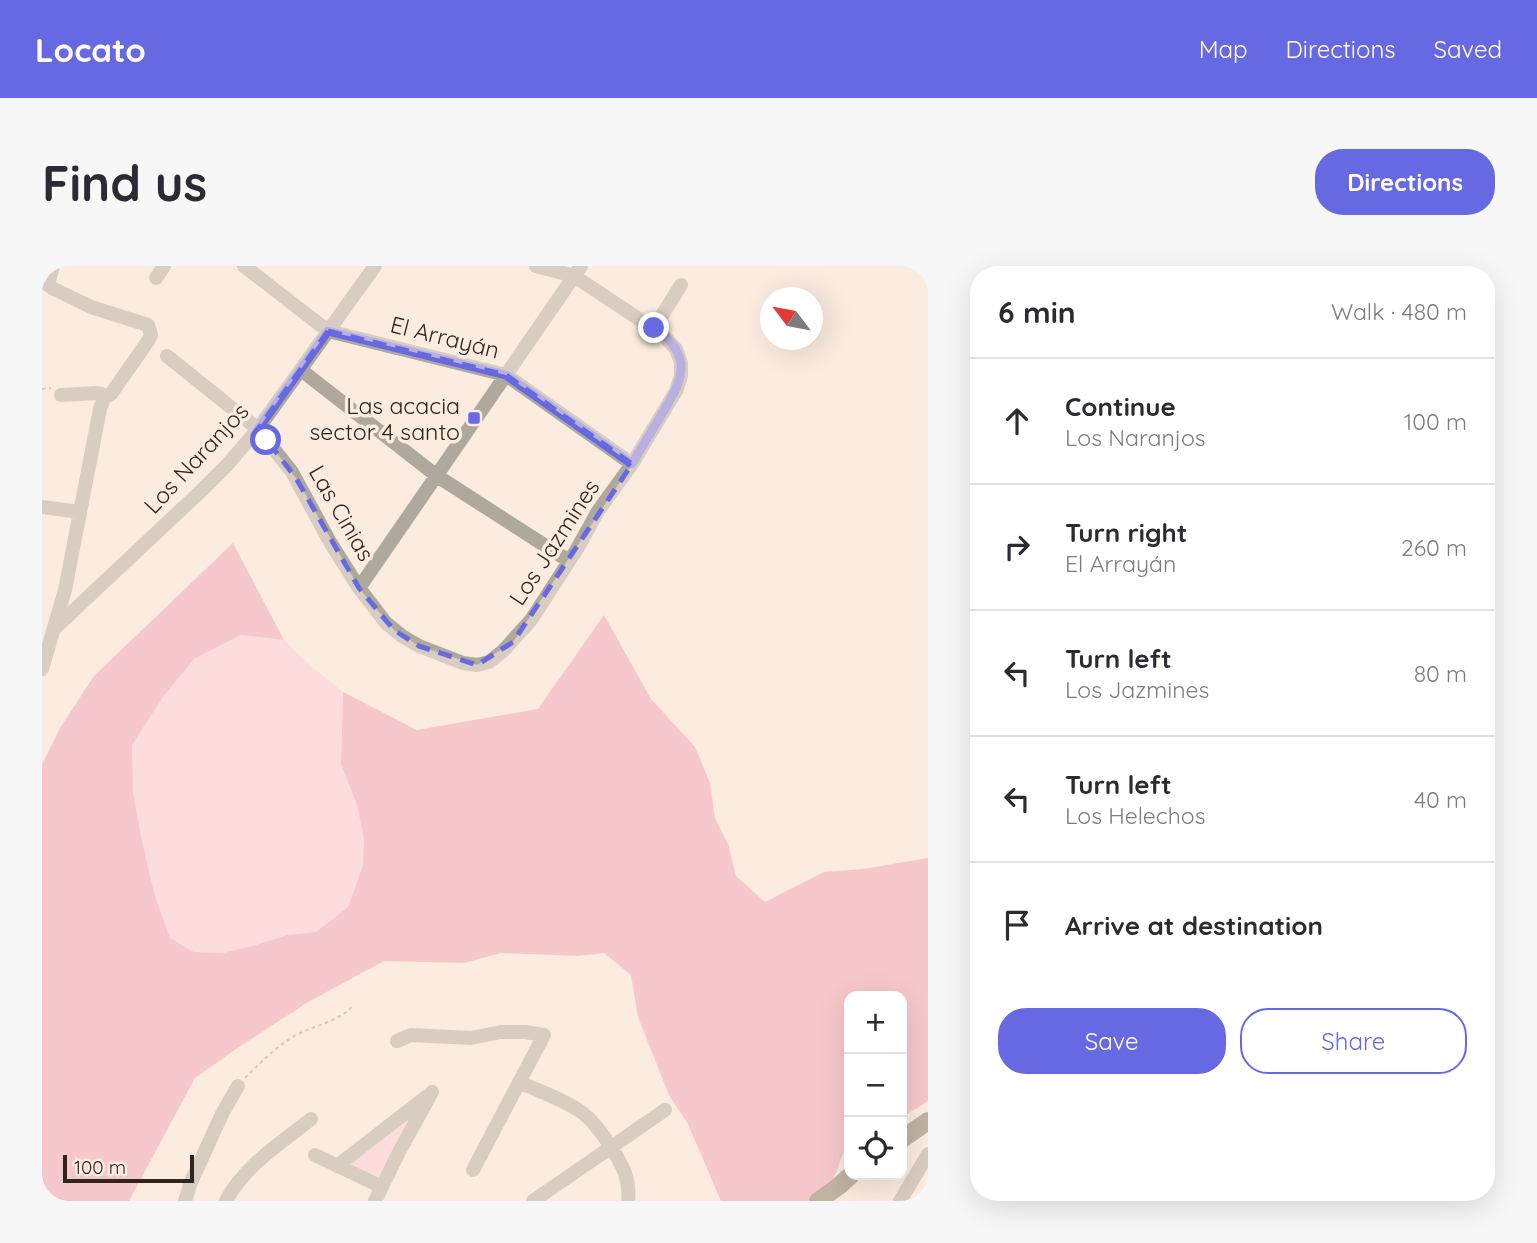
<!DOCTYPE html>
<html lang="en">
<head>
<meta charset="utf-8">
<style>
	:root { --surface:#fff; --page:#f7f7f7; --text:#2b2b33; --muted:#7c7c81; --line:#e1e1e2; --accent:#6769e2 }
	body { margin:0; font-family:Quicksand,sans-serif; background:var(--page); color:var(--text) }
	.controls { position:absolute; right:21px; bottom:21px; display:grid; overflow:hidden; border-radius:14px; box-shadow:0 7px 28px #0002 }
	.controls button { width:63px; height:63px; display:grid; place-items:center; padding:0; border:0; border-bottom:2px solid var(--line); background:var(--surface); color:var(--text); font:35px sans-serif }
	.compass { position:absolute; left:718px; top:21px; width:63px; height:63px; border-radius:50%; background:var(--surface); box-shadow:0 7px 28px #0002; rotate:302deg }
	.scale { position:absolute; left:21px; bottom:18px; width:131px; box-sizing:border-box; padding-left:7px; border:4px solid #30251e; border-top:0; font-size:19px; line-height:24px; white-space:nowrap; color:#30251e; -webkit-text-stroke:5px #fcebdf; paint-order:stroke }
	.stop { position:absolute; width:21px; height:21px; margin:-16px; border:5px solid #6769e2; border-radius:50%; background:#fff }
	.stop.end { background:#6769e2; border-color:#fff; box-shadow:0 2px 7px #0008 }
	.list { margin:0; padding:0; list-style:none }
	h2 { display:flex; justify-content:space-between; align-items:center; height:91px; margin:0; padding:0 28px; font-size:30px }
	h2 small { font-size:23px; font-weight:400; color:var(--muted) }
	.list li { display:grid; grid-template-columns:46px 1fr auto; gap:21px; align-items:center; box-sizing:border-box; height:126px; padding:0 28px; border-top:2px solid var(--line) }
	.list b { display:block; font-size:26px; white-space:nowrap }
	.list p { margin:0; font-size:23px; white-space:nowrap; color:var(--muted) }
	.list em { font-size:23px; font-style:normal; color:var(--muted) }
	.actions { display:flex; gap:14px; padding:21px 28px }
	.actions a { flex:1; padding:16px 0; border:2px solid var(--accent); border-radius:28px; text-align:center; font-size:24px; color:var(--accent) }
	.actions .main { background:var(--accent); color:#fff }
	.icon { flex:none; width:38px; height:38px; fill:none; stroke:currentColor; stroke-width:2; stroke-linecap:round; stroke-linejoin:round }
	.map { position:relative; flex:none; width:886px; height:935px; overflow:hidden; border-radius:28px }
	header { display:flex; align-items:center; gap:42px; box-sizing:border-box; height:98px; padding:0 35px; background:var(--accent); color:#fff }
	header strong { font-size:33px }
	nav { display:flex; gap:38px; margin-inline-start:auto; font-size:24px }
	.intro { display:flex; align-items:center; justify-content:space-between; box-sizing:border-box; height:168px; padding:0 42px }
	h1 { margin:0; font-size:49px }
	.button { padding:18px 32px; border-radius:28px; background:var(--accent); color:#fff; font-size:24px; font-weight:700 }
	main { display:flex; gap:42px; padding:0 42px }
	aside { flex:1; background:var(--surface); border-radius:28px; box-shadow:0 7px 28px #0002 }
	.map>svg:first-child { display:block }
</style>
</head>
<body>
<header>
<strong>Locato</strong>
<nav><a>Map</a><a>Directions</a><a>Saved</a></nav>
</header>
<div class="intro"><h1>Find us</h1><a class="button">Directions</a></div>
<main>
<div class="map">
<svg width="886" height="935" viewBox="0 0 886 935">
	<rect width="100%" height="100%" fill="#fcebdf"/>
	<!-- green -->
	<path fill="#fecdd8" d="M 199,369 L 242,374 L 269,400 L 301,426 L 299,498 L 315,539 L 322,573 L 321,599 L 306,641 L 274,666 L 245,669 L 214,679 L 181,687 L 152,686 L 128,672 L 113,630 L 100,575 L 91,526 L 90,479 L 121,431 L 152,393 Z
		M 370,849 L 337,912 L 307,899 Z"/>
	<!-- forest -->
	<path fill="#f29db4" d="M 191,277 L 242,374 L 199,369 L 152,393 L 121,431 L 90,479 L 91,526 L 100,575 L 113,630 L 128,672 L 152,686 L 181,687 L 214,679 L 245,669 L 274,666 L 306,641 L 321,599 L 322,573 L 315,539 L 299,498 L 301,426 L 375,464 L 496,443 L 562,349 L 609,433 L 653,481 L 668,517 L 673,552 L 686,578 L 694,610 L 723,636 L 782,606 L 821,603 L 886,592 L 886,835 L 862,850 L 860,847 L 860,730 L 807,730 L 807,862 L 804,864 L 802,885 L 783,935 L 679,935 L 646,858 L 627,829 L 596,751 L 589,709 L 562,687 L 536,690 L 459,687 L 422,697 L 342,695 L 266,736 L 194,783 L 153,812 L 87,935 L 0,935 L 0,499 L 18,462 L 52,410 Z"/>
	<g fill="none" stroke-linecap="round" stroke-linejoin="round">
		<!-- path -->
		<path stroke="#ab9c92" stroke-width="2" stroke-dasharray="3.5 3.5" stroke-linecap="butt" d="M 0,123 L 9,122
			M 203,812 C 219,796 235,780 254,769 C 274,759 296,756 312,739"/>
		<!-- minor -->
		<path stroke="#afa99d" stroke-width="14" d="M 11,0 L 6,19 L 10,22 L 49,41 L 106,59 L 109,69 L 106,75 L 69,128 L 62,132
			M 202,0 L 286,65 L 464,109 L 590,198
			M 114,12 L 122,0
			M 612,62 L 639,19
			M 125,90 L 216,163 L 250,206 L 288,276 L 317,322 L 344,357 L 360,370 L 377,380 L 421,397 L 435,399 L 447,396 L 461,385 L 489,354 L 535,283 L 556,245 L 590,198 L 634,125 L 639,110 L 639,97 L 634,83 L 621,69 L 532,10 L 494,0
			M 259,104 L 395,210 L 527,295
			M 0,241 L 38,246
			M 317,322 L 539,0
			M 12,363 L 160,224 L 185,199 L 216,163 L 333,0
			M 0,403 L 23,324 L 58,143 L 62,132 L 60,128 L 55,127 L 19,129
			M 355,775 L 369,769 L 429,772 L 459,766 L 483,766 L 502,769 L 431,904
			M 477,816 C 498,826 524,834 542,848 C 557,860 576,890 583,907 C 586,916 587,926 586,935
			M 273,889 L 340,921
			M 295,900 L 384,831
			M 143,935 L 149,916 L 180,848 L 196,820
			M 184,935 C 202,900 239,877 269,853
			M 333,935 L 357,886 L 390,826
			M 491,935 L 623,844
			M 858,935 L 886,888"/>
		<!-- major -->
		<path stroke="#7a705a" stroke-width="18" d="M 860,873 L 886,855
			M 776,935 L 797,920 L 809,909"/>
	</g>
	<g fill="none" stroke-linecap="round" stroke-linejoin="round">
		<!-- route -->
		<path stroke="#6769e2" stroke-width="9" d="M 224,174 L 216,163 L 286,65 L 464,109 L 590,198 C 599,182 609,167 618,151 C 640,116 654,90 612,62"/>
	</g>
	<!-- marked area -->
	<path d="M0 0H886V935H0ZM 286,65 L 464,109 L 590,198 L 471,376 L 435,399 L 377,380 L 352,364 L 317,322 L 254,212 L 216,163 Z" fill="#fcebdf" fill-opacity=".55" fill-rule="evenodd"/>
	<path fill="none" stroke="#6769e2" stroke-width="5" stroke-dasharray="14 9" stroke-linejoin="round" d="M 286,65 L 464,109 L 590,198 L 471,376 L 435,399 L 377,380 L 352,364 L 317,322 L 254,212 L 216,163 Z"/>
	<!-- markers -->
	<rect fill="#6769e2" stroke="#fcebdf" stroke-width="2.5" x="425" y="145" width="14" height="14" rx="3.5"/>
	<g text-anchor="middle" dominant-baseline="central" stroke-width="7" stroke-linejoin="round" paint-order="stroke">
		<!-- street labels -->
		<g font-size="23" fill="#30251e" stroke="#fcebdf">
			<text transform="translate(403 71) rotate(14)">El Arrayán</text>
			<text transform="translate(154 192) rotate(-47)">Los Naranjos</text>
			<text transform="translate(300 247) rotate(60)">Las Cinias</text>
			<text transform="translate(512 276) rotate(-57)">Los Jazmines</text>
		</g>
		<!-- poi labels -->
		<g font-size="23" fill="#30251e" stroke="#fcebdf" text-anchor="end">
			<text x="418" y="139">Las acacia<tspan x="418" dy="26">sector 4 santo</tspan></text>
		</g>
	</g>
</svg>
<div class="controls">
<button>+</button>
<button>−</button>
<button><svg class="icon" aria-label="locate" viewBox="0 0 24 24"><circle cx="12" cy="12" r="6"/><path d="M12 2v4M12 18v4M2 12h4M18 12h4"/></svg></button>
</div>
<svg class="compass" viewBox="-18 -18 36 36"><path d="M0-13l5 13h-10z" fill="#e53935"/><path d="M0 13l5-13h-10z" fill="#7c7c81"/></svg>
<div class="scale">100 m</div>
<div class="stop" style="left:224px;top:174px"></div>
<div class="stop end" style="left:612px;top:62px"></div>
</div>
<aside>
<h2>6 min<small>Walk · 480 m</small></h2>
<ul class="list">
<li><svg class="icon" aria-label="ahead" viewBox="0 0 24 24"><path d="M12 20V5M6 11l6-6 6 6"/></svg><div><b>Continue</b><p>Los Naranjos</p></div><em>100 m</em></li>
<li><svg class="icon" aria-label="right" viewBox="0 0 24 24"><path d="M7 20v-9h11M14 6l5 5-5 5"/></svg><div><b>Turn right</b><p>El Arrayán</p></div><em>260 m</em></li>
<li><svg class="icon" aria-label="left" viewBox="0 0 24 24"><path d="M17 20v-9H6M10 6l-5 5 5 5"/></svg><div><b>Turn left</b><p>Los Jazmines</p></div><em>80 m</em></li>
<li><svg class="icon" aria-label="left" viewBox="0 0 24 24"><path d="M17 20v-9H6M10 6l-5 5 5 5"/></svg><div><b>Turn left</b><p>Los Helechos</p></div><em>40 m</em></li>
<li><svg class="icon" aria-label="arrive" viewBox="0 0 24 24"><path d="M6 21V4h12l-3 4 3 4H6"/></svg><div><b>Arrive at destination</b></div></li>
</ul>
<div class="actions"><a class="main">Save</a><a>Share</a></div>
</aside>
</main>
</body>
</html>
